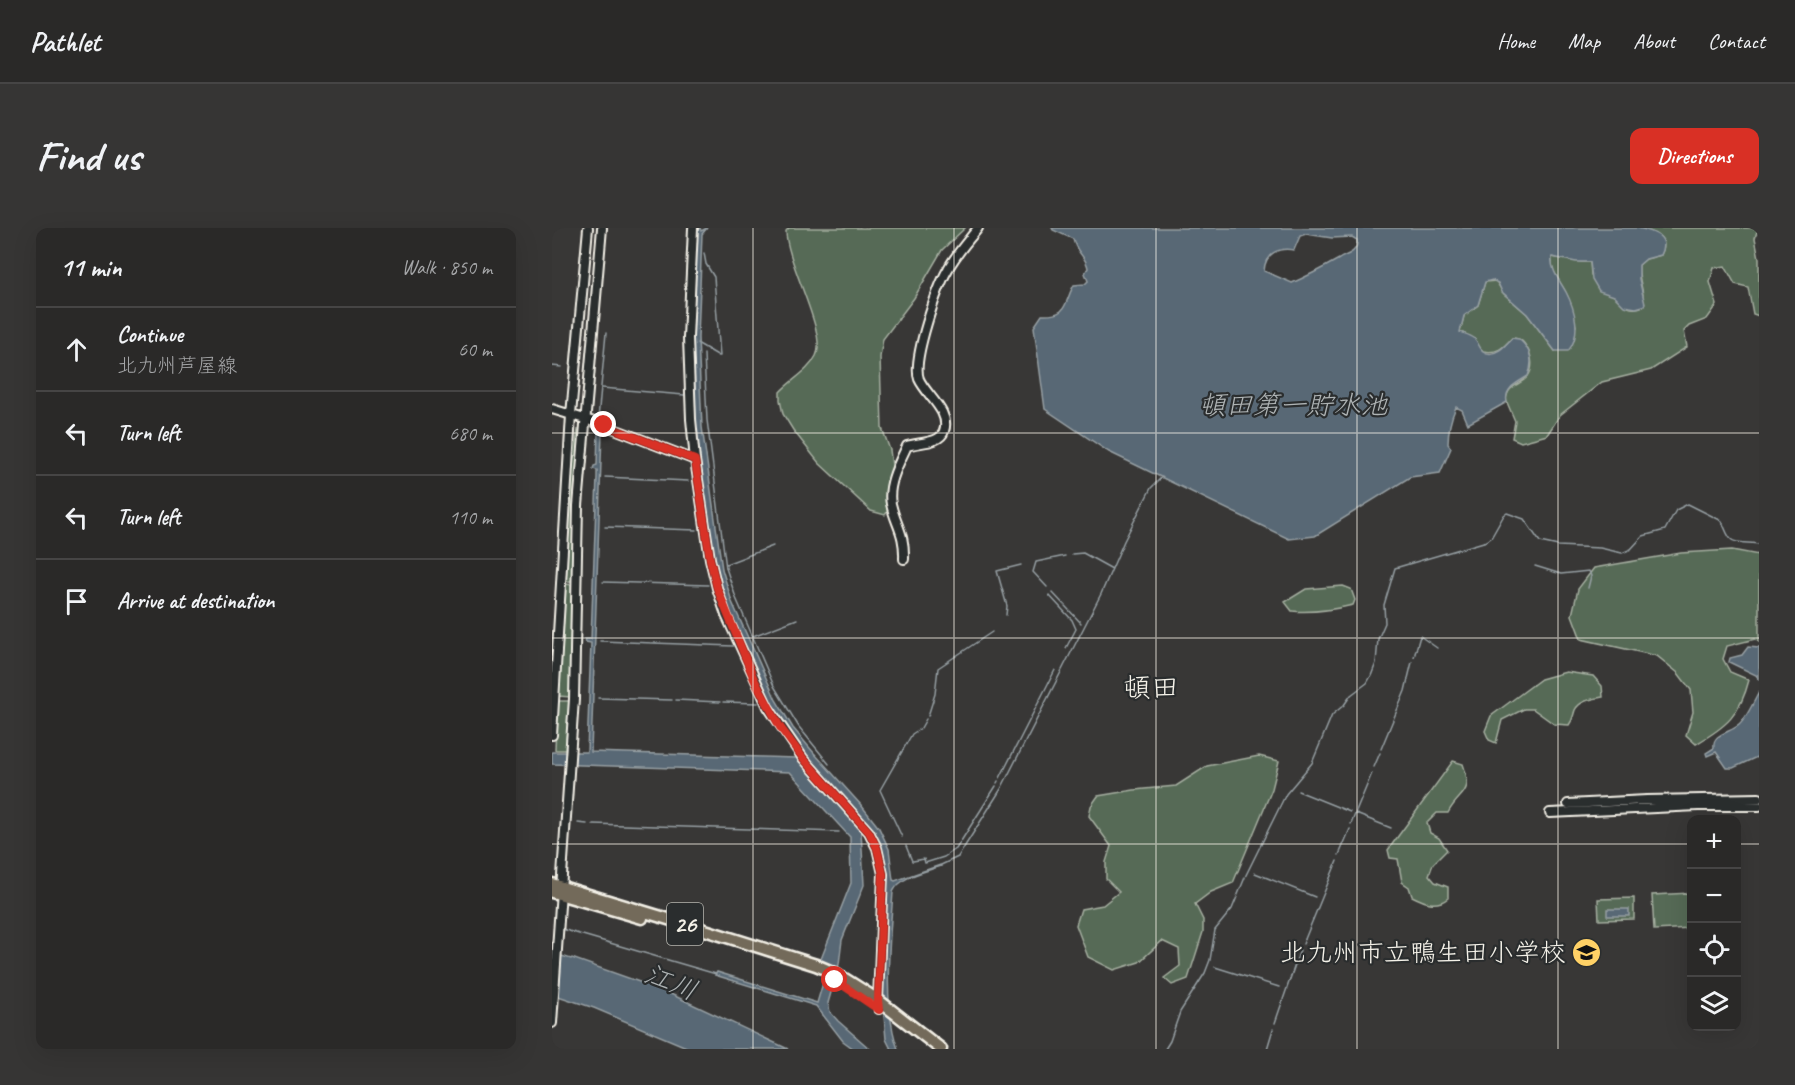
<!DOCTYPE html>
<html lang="en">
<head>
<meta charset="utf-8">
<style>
	:root { --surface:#2a2928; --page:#363534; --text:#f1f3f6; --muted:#a5a6a8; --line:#464545; --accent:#d93025 }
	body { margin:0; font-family:Caveat,"Klee One",sans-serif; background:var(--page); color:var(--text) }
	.controls { position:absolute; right:18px; bottom:18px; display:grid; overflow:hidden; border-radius:12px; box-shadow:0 6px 24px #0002 }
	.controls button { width:54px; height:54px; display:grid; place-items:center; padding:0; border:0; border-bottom:2px solid var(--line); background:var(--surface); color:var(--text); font:30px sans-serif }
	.stop { position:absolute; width:18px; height:18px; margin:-14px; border:4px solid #d93025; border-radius:50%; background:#fff }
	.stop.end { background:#d93025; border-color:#fff; box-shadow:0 2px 6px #0008 }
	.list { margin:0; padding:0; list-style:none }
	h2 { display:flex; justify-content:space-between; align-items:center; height:78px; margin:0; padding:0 24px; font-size:26px }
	h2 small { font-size:20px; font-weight:400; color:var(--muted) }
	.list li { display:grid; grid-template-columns:39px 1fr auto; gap:18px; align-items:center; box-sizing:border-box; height:84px; padding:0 24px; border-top:2px solid var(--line) }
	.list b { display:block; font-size:22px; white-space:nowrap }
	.list p { margin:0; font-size:20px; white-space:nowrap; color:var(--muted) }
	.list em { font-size:20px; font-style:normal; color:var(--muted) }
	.icon { flex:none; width:33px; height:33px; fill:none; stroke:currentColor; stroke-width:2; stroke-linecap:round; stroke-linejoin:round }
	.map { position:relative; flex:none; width:1207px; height:821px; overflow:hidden; border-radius:12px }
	header { display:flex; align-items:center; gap:36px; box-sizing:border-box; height:84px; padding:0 30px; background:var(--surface); border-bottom:2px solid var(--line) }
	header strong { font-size:28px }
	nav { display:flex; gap:33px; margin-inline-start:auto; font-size:21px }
	.intro { display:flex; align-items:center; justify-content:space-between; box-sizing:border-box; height:144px; padding:0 36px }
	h1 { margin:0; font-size:42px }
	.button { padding:15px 27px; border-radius:12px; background:var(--accent); color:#fff; font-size:21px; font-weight:700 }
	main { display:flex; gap:36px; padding:0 36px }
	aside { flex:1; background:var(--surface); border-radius:12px; box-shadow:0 6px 24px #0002 }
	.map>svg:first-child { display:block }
</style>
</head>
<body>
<header>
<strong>Pathlet</strong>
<nav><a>Home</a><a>Map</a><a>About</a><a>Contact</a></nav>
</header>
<div class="intro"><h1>Find us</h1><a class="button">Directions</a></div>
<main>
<aside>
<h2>11 min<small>Walk · 850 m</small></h2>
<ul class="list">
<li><svg class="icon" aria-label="ahead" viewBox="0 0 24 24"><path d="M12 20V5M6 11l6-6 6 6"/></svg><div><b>Continue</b><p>北九州芦屋線</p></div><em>60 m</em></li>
<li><svg class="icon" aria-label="left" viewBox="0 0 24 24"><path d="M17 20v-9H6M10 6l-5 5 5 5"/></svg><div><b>Turn left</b></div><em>680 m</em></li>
<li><svg class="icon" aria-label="left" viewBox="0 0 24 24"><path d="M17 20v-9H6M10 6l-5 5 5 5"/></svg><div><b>Turn left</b></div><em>110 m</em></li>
<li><svg class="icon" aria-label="arrive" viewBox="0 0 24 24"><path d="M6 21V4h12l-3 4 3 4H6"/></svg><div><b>Arrive at destination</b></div></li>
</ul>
</aside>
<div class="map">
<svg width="1207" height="821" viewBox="0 0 1207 821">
	<rect width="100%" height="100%" fill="#383736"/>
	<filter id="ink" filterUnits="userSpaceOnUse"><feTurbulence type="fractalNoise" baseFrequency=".0167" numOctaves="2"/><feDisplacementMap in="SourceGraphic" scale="12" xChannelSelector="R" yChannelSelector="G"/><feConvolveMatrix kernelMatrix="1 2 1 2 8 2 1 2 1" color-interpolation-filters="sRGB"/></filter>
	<g filter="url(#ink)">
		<!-- green -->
		<path fill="#566b57" stroke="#a5aea0" stroke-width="1.5" d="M 237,0 L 413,0 L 390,22 L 362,70 L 331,111 L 328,129 L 330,200 L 338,222 L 340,238 L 341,256 L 335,284 L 333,287 L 319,283 L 267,235 L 241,202 L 231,186 L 228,172 L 228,164 C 240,151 256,144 264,128 C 276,106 234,34 234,3 Z
			M 1085,0 L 1206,0 L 1203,10 L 1207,30 L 1207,88 L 1201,86 L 1196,59 L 1183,56 L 1173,38 L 1162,40 L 1158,54 L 1165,77 L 1155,91 L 1137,98 L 1132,103 L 1135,119 L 1099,142 L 1050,154 L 1008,187 L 995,207 L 969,214 L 960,210 L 963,193 L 954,172 C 956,156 968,158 976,148 C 982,140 980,128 975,120 C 971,113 968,110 960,110 C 951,120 945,126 931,123 L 915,107 L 908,104 L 912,88 L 926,77 L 933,54 L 944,53 L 952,66 L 975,86 L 1003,123 L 1024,98 C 1021,88 1019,79 1016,69 C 1011,56 997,43 1000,29 L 1029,34 L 1038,34 L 1039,47 C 1045,52 1072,78 1076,79 C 1081,81 1087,80 1091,78 C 1094,65 1085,52 1087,37 L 1094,31 L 1109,27 C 1119,8 1100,3 1085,0 Z
			M 26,202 L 28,203 L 21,316 L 21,353 L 13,353 L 18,260 Z
			M 1180,322 L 1207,327 L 1207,414 L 1203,411 L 1175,418 L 1171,431 L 1178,444 L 1197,452 C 1188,487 1175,498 1144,516 L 1134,507 L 1141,484 L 1139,462 L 1126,445 L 1105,428 L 1029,411 L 1020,387 L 1026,361 L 1042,340 L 1129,325 Z
			M 13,356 L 21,357 L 19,469 L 6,468 Z
			M 791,358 L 799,361 L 803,372 L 801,377 C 780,382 761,385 740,383 L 733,374 L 754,361 Z
			M 1014,444 L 1041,448 L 1050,458 L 1051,469 C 1041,471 1028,472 1023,482 C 1021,488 1021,492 1017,497 L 1002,496 L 981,481 L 972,481 L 950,492 L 944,515 L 937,512 L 933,503 L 939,488 L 951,479 L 989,451 Z
			M 5,473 L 18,473 L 13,522 L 3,522 Z
			M 707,528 L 727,533 L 720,561 L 681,655 L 659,664 L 643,676 L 651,692 L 651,704 L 636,751 L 620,757 L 612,750 L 628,738 L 627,721 L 610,713 L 587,734 L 562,742 L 536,729 L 524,697 L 529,681 L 551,677 L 567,664 L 554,651 L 554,634 L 559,618 L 537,588 L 539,578 L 546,568 L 582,562 L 624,558 L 655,538 Z
			M 901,533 L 911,536 C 922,568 908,562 896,585 L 885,585 L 875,595 L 878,605 L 887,610 L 895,622 L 881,636 L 877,647 L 883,654 L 896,659 L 896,670 C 884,680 872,674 860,668 L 857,659 L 850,654 L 846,631 L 838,630 L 836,622 Z
			M 1139,665 L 1139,700 L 1102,702 L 1100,667 Z
			M 1082,670 L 1082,691 L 1047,692 L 1046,671 Z"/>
		<!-- water -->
		<path fill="#586875" stroke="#969fa3" stroke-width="1.5" fill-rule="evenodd" d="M 145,0 L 148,0 L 149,3 L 155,0 L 150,6 L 146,110 L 150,199 L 170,341 L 180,374 L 224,472 L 241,500 L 262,525 L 309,577 L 327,600 L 337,621 L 341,652 L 343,653 L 388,637 L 389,638 C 373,644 348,648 341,664 C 338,709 330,779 346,821 L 339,821 L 334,811 L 330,764 L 333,638 L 330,624 L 317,599 L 308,587 L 243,514 L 220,479 L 208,456 L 167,357 L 158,308 L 143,194 L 140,137 Z
			M 500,0 L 1085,0 C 1101,3 1119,8 1109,27 L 1094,31 L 1087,37 L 1087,51 L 1093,76 L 1091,78 L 1084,80 L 1072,78 L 1062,68 L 1047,63 L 1040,51 L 1038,34 L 1024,34 L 1000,29 C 998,41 1008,53 1014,64 C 1023,81 1030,107 1016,123 L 1003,123 L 975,86 L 950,64 L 946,55 L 940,52 L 933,54 L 926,77 L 912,88 L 908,104 C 913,106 918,107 922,110 C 926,113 927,120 931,123 C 942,131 954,117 960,110 L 967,111 C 979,122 982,133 976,148 C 965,155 952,160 955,174 L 916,196 L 910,182 L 904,179 C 899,190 896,204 896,216 L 899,220 L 888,245 L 858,249 L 763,308 L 737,311 L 557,224 L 493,181 L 482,99 L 490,87 C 517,88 511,76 522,57 L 533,56 L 536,53 L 533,45 L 536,40 C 534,28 524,25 521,11 L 501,2 ZM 754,6 L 780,10 L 800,9 L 805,12 C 805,16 806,17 803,21 C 799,27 792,27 787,31 C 771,40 756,48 740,55 L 712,43 C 713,25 727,19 742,22 L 748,8 Z
			M 46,203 L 50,204 L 39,524 L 244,530 L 309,603 L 312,657 L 290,712 L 287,736 L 276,775 L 278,784 L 286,793 L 318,821 L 302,821 L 291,813 L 264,778 L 163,747 L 165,744 L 265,775 L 271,755 L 269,731 L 299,655 L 298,609 L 238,544 L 0,536 L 0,524 L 35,524 L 39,415 L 34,414 L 33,411 L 39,411 L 45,249 L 45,242 L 41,241 L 42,238 L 45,237 Z
			M 1196,419 L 1207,420 L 1207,451 L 1204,447 L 1177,434 L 1178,430 L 1190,427 Z
			M 1207,464 L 1207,528 L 1181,540 L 1175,540 L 1164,524 L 1155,528 L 1154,525 L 1162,520 C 1160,505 1178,505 1187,497 C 1193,492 1203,472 1207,464 Z
			M 1055,681 L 1077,681 L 1077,688 L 1055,688 Z
			M 0,725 L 19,731 L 20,730 L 110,762 L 236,821 L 139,821 L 42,780 L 0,766 Z"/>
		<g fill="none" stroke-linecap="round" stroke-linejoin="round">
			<!-- stream -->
			<path stroke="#969fa3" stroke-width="1.5" d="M 152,25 L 154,36 L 162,49 L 168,128
				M 145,115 L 167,128
				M 152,126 L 155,192 L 174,340 L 184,370 L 222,458 L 247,499 L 277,536
				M 0,138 L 10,139
				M 50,160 L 132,167
				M 46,191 L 54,105
				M 53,249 L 136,253
				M 53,299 L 145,302
				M 520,326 L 531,325 L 560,341
				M 174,336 L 221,318
				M 983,338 L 1009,346 L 1037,343 L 1039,348 L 1036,360
				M 51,354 L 156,357
				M 495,359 L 481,344 L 484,334 L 513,328
				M 500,364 L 529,395
				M 497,367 L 520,392 L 524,401 L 514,420
				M 454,387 L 455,378 L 445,343 L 469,337
				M 201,408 L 245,391
				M 48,413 L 181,418
				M 862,429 L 868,408 L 885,420
				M 46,470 L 120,472
				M 124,472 L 168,474
				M 171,474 L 206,475
				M 376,488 L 383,466 L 386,440 L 440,404
				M 829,521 L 853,463 L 860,434
				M 822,539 L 828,525
				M 448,550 L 503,442
				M 445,555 L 446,553
				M 746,563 L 798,584
				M 804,586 L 839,600
				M 26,595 L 35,596
				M 41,596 L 287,604
				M 799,596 L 820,545
				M 350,609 L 328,562 L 360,506 L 369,500 L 374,491
				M 354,618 L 360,633
				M 787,627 L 798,601
				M 361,633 L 372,631 L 373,635 L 392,629 L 404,621 L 444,558
				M 389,637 L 406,629 L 449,561 L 549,366 L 572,313 L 599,260 L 610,249
				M 703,645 L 763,669
				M 10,701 L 164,746
				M 751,716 L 785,633
				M 663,739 L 727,759
				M 723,795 L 748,722
				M 613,821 L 618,813 L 628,784 L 653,745 L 658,732 L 663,702 L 680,681 L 694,647 L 734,566 L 760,535 L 780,487 L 792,477 L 799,467 L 815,455 L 819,448 L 824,435 L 826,411 L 833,395 L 832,377 L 843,340 L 935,313 L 939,310 L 952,287 L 955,285 L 972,291 L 988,314 L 1006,318 L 1048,320 L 1070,325 L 1079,321 L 1091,308 L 1113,302 L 1124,282 L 1136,276 L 1170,293 C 1180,321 1181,312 1207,316
				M 715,821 L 721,801"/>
			<defs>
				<path id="tertiary" d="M 141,0 L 136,110 L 139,191 L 143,232 L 158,331 L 165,360 L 174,387 L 216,479 L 251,530 L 317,604 L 325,620 L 331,646 L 326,772 L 327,781
					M 0,181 L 52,197 L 143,232
					M 352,331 C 353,305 344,298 339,276 C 335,257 347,235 355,218 C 366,214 388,216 392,203 C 399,184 374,167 367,151 C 360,132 385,60 396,41 C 404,26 416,13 426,0
					M 0,507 L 19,187 L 36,0
					M 1016,576 L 1095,572 L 1207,570
					M 998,585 L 1146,578 L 1207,578
					M 0,795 L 22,471 L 26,278 L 50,0"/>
				<path id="primary" d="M 0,656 L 156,703 L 264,737 L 285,746 L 326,772 L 389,821
					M 0,664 L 90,690"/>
			</defs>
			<!-- tertiary casing -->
			<use href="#tertiary" stroke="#f4f1e8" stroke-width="12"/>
			<!-- primary casing -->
			<use href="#primary" stroke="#f4f1e8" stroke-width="15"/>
			<!-- tertiary -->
			<use href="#tertiary" stroke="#2a2d2e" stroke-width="8"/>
			<!-- primary -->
			<use href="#primary" stroke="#736b5a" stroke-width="10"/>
		</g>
	</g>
	<g fill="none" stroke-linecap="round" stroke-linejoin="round" filter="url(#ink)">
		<!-- route -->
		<path stroke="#d93025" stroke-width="8" d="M 52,197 L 143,232 L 158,331 L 165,360 L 202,451 L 228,499 L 251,530 L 317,604 L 325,620 L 331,646 L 326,772 L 327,782 L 283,752"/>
	</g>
	<!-- grid -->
	<path fill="none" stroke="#f4f1e8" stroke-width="1.5" stroke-opacity="0.55" d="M 201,0 L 201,821M 402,0 L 402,821M 604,0 L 604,821M 805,0 L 805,821M 1006,0 L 1006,821M 0,205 L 1207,205M 0,410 L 1207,410M 0,616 L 1140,616M 1184,616 L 1207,616"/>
	<!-- icons -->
	<defs>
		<symbol id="school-disc" viewBox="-11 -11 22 22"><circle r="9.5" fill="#ffd166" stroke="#2a2d2e"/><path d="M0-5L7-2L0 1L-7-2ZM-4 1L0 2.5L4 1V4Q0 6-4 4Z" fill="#111"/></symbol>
	</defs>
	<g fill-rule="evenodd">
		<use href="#school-disc" x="1018" y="708" width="33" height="33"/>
	</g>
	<g text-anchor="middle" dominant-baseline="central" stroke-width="4.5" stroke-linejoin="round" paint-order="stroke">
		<!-- shield labels -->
		<rect fill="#2a2d2e" stroke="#b7b6b0" stroke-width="1.5" x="115" y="675" width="36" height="42" rx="4.5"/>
		<g font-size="24" font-weight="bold" fill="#f4f1e8">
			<text x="133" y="696">26</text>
		</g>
		<!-- poi labels -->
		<g font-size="26" fill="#f4f1e8" stroke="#2a2d2e" text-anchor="end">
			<text x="1014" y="724">北九州市立鴨生田小学校</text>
		</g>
		<!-- water labels -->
		<g font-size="27" font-style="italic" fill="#aeb3b4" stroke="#2a2d2e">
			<text x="741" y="177">頓田第一貯水池</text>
			<text transform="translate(119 754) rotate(22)">江川</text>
		</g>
		<!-- quarter labels -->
		<g font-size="28" fill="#f4f1e8" stroke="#2a2d2e">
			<text x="599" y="459">頓田</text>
		</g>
	</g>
</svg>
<div class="controls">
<button>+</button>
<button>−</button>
<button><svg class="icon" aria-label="locate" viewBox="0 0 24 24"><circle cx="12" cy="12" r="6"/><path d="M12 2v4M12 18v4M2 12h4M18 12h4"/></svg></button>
<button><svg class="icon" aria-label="layers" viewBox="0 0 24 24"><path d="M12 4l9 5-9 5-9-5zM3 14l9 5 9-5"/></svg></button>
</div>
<div class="stop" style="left:283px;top:752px"></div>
<div class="stop end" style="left:52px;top:197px"></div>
</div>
</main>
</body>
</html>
